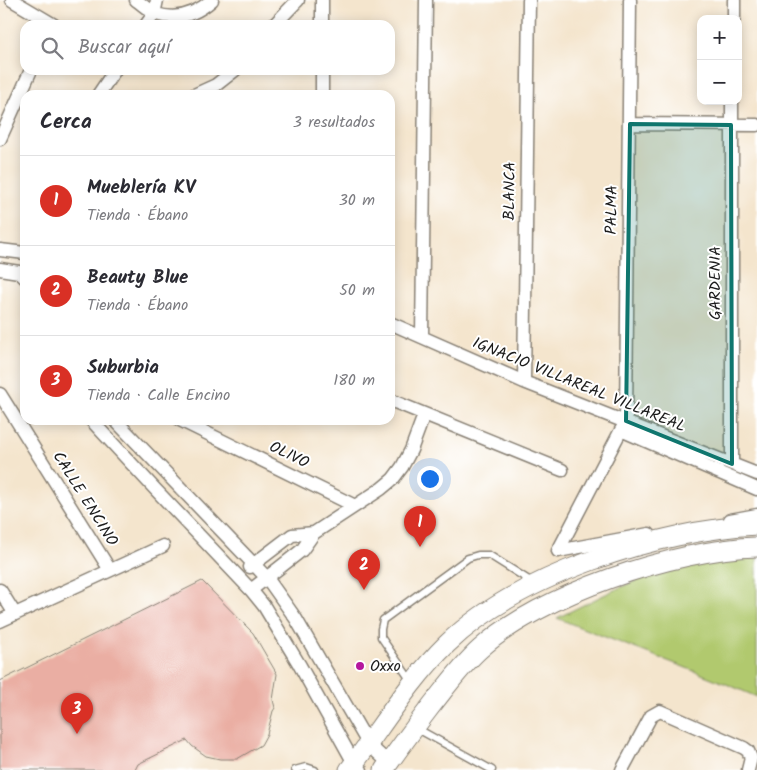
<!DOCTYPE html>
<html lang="es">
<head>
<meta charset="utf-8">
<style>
	:root { --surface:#fff; --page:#f7f7f7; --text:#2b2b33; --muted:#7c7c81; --line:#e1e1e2; --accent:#d93025 }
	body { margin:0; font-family:Kalam,sans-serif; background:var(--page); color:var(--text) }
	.controls { position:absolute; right:15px; top:15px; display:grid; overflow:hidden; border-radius:10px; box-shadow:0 2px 12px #0003 }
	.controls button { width:45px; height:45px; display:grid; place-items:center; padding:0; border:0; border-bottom:1px solid var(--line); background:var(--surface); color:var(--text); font:25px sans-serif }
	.you { position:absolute; left:429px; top:478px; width:18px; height:18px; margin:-12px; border:4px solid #fff; border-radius:50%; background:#1a73e8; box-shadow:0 0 0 8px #1a73e833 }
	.badge { display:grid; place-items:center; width:32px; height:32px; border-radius:50%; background:var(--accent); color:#fff; font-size:16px; font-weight:700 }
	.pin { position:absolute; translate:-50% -41px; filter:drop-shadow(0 1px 2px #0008) }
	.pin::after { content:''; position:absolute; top:26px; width:18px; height:15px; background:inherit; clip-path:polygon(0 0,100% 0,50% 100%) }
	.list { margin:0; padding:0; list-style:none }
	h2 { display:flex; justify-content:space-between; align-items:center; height:65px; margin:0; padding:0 20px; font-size:21px }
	h2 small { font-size:16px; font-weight:400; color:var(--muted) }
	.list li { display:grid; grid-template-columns:32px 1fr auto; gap:15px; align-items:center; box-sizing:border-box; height:90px; padding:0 20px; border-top:1px solid var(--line) }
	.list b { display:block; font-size:19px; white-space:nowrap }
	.list p { margin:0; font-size:16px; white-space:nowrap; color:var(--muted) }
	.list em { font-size:16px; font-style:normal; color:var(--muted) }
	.icon { flex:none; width:28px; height:28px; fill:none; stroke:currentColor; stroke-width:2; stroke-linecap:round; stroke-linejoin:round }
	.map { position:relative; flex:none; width:757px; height:770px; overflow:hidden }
	.search { position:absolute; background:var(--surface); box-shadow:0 2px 12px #0003; left:20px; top:20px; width:375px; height:55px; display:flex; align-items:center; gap:12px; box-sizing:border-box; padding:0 18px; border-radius:15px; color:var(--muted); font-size:19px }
	.panel { position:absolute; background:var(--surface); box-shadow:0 2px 12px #0003; left:20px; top:90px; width:375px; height:335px; border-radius:15px }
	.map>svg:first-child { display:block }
</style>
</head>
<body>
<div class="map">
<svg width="757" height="770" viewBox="0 0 757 770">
	<rect width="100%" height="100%" fill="#fff"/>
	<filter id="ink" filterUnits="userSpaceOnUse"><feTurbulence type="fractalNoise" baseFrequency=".02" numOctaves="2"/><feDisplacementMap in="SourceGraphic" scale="10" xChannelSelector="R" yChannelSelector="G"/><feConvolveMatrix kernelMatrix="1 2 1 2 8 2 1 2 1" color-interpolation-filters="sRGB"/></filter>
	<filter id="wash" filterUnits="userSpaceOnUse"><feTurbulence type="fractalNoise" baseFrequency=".0096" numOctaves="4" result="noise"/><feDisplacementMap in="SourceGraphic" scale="20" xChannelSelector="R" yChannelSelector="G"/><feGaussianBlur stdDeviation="1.12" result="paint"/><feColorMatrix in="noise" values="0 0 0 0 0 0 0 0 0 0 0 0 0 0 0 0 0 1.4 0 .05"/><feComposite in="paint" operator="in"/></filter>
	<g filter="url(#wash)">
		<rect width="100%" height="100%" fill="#f4e5cd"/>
		<!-- green -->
		<path fill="#b1c96e" stroke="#667245" d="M 757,558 L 757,697 C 691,668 623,645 557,618 C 596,599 634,578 677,567 C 703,561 731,559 757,558 Z"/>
		<g id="blocks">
			<!-- building -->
			<path fill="#eaaea3" d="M 202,581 L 253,633 L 277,674 L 273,700 L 275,708 L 273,711 L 267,734 L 261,745 L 237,759 L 220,759 L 206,756 L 192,746 L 187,740 L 138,764 L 135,770 L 0,770 L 0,681 Z"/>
		</g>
	</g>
	<g filter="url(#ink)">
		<use href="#blocks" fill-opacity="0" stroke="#888074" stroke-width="1"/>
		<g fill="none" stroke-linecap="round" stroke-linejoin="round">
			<defs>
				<path id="lane" d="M 411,681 L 381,637 L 381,629 L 383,620 L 468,558 L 478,555 L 489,555 L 532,582
					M 416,728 L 492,770
					M 295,770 L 306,767 L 315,770"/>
				<path id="street" d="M 12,0 L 54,25
					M 136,0 C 142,4 149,11 156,14 C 177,21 196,14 212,0
					M 734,19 L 734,0
					M 146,25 L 154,14 L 157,0
					M 274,25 L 298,0
					M 322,25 L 322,0
					M 98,95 L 115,70
					M 194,95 L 216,85 L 235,70
					M 322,95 L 322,70
					M 732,101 L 732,464
					M 630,124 L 757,125
					M 0,139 L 31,70
					M 0,250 L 25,253
					M 0,269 L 19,272 L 25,278
					M 390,323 L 524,382 L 757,474
					M 422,337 L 426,0
					M 524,382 L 529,0
					M 0,394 L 110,570
					M 390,400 L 562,470
					M 91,420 L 155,489 L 251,590 L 264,606 L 299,664 L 354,763 L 361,770
					M 115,420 L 267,578 L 296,619 L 369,745 L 389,763
					M 180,420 L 355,506
					M 626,421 L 630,0
					M 730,520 L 757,515
					M 558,551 L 621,430 L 757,489
					M 558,551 L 649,534
					M 250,567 L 292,535 L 314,533
					M 0,590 L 15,614
					M 251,590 L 302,550 L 314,533 L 381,489 L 393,479 L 402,467 L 411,450 L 424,415
					M 0,621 L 163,546
					M 622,770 L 651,716 L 660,711 L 744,748 L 748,751 L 751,758 L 748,770"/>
				<path id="secondary" d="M 349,770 C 381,728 409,681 447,644 C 518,575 659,530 757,525
					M 384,770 C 399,748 415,727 431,706 C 447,686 461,666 480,649 C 540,594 677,549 757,547"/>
			</defs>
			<!-- lane casing -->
			<use href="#lane" stroke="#888074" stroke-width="9"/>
			<!-- street casing -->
			<use href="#street" stroke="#888074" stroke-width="15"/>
			<!-- secondary casing -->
			<use href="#secondary" stroke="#888074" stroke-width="21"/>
			<!-- lane -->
			<use href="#lane" stroke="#fff" stroke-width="6"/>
			<!-- street -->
			<use href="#street" stroke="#fff" stroke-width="12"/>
			<!-- secondary -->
			<use href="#secondary" stroke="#fff" stroke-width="19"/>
		</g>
	</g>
	<!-- marked area -->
	<path fill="#0f766e" fill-opacity="0.2" stroke="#0f766e" stroke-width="4" stroke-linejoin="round" d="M 630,124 L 731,125 L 732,464 L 626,421 Z"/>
	<!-- markers -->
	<circle fill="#b5179e" stroke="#fff" stroke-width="2" cx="360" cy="666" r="5"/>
	<g text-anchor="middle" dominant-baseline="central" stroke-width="4" stroke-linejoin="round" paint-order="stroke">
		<!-- street labels -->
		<g font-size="16" fill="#1c1c1c" stroke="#fff">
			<text transform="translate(510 191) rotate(-89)">BLANCA</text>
			<text transform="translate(612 210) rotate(-89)">PALMA</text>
			<text transform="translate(715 283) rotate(-90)">GARDENIA</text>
			<text transform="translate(579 385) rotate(22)">IGNACIO VILLAREAL VILLAREAL</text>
			<text transform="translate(289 455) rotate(26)">OLIVO</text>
			<text transform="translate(85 499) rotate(58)">CALLE ENCINO</text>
		</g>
		<!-- poi labels -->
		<g font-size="16" fill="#1c1c1c" stroke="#fff" text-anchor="start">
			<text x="370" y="666">Oxxo</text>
		</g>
	</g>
</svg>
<div class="controls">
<button>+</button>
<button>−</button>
</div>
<div class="you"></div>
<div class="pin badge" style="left:420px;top:547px">1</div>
<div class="pin badge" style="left:364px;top:590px">2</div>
<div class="pin badge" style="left:77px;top:734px">3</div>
<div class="search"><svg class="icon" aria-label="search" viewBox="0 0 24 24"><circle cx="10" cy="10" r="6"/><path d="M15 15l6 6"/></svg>Buscar aquí</div>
<section class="panel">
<h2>Cerca<small>3 resultados</small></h2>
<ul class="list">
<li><span class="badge">1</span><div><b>Mueblería KV</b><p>Tienda · Ébano</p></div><em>30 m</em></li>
<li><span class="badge">2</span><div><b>Beauty Blue</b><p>Tienda · Ébano</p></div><em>50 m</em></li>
<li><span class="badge">3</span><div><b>Suburbia</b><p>Tienda · Calle Encino</p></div><em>180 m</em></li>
</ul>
</section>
</div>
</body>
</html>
